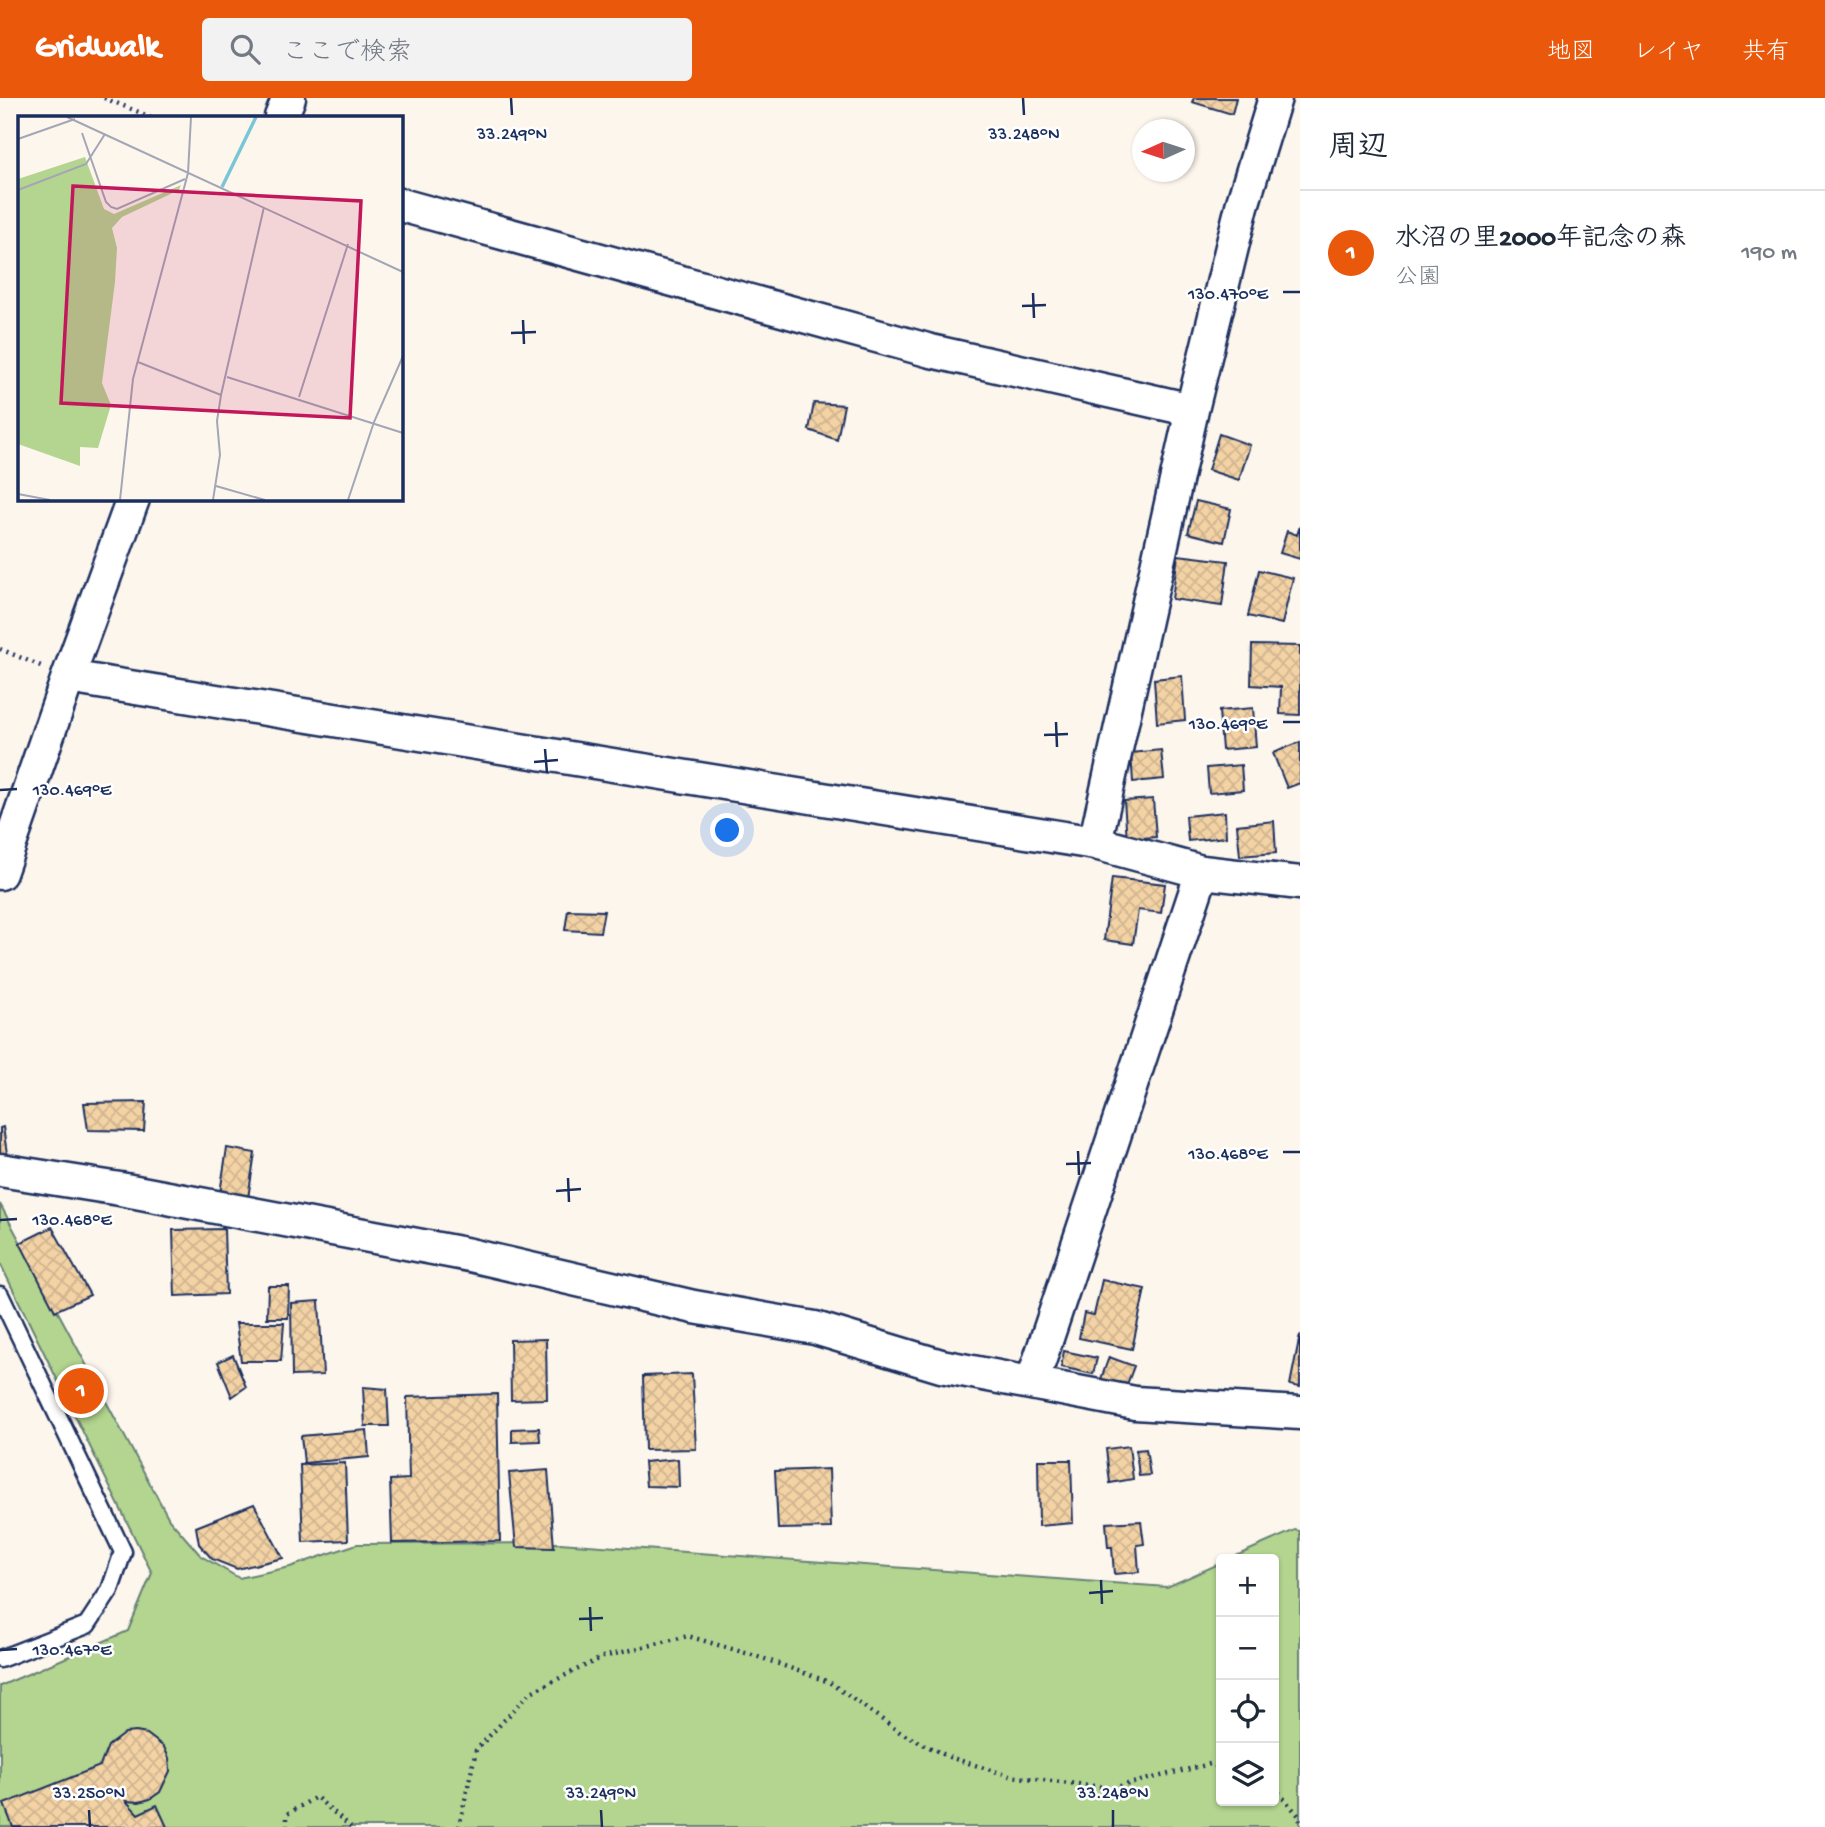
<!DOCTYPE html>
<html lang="ja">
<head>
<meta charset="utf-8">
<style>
	:root { --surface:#fff; --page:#f2f2f3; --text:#1f2937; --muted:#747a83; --line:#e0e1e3; --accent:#ea580c }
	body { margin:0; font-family:"Gochi Hand","Klee One",sans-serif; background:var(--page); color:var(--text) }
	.controls { position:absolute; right:21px; bottom:21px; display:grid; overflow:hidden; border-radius:7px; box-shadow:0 2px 5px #0004 }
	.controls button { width:63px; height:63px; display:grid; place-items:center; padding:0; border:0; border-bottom:2px solid var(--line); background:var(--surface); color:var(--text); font:35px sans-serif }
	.compass { position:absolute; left:1132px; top:21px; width:63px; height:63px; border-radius:50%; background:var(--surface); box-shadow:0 2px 5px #0004; rotate:267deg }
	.you { position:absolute; left:728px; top:733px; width:24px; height:24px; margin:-18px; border:5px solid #fff; border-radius:50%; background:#1a73e8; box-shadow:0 0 0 10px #1a73e833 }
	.badge { display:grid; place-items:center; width:46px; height:46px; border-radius:50%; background:var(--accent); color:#fff; font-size:23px; font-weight:700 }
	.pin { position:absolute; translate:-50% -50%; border:4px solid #fff; box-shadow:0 2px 7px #0006 }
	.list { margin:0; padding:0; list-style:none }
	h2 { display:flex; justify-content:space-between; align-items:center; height:91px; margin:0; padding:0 28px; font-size:30px }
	h2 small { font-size:23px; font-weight:400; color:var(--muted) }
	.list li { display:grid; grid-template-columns:46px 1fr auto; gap:21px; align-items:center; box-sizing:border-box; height:126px; padding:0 28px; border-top:2px solid var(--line) }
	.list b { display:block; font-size:26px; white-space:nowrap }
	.list p { margin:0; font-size:23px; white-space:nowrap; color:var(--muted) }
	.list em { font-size:23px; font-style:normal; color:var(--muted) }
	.icon { flex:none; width:38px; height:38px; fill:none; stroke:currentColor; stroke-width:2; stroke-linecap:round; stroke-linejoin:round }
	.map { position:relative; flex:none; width:1300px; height:1729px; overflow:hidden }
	header { display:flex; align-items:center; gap:42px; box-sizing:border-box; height:98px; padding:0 35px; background:var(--accent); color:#fff }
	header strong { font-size:33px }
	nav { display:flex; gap:38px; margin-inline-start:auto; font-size:24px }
	.search { width:490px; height:63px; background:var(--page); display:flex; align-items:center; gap:18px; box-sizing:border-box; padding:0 24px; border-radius:7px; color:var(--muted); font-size:26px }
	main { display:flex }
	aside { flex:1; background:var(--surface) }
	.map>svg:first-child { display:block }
</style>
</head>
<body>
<header>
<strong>Gridwalk</strong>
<div class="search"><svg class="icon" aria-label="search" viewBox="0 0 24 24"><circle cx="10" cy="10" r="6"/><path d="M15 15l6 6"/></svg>ここで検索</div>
<nav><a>地図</a><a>レイヤ</a><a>共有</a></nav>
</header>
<main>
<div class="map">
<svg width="1300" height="1729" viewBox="0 0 1300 1729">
	<defs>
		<pattern id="building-cross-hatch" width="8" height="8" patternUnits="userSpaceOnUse" patternTransform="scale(1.75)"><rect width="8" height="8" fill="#f3d2a4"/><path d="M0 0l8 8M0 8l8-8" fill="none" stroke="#d0b590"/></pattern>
	</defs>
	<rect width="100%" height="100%" fill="#fdf6ed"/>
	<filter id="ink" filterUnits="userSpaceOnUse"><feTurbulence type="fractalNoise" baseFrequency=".0143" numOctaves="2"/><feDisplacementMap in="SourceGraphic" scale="14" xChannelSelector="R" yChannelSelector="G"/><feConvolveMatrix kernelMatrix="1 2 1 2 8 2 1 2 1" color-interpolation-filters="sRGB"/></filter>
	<g filter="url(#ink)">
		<!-- green -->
		<path fill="#b3d58f" stroke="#678276" stroke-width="2" d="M 0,1106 L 169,1421 L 201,1458 L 239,1480 L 290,1469 L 357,1446 L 560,1445 L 1167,1489 L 1221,1465 L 1221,1703 L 1274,1703 L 1274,1461 L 1229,1461 L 1295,1432 L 1300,1433 L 1300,1729 L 0,1729 L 0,1588 L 128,1533 L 152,1475 L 0,1165 Z"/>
		<!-- building -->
		<path fill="url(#building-cross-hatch)" stroke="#1b2f5e" stroke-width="2" d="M 1194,0 L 1236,0 L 1232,16 L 1192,4 Z
			M 814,305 L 844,307 L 837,342 L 809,332 Z
			M 1219,336 L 1250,347 L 1239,382 L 1208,372 Z
			M 1196,403 L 1231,411 L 1224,444 L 1188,435 Z
			M 1300,428 L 1300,461 L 1280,455 L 1287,433 L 1297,437 Z
			M 1178,457 L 1228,463 L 1222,508 L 1172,501 Z
			M 1259,472 L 1293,480 L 1282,526 L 1248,518 Z
			M 1252,547 L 1300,548 L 1300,617 L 1280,616 L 1281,589 L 1251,587 Z
			M 1182,578 L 1185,622 L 1157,625 L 1154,581 Z
			M 1253,610 L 1256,649 L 1222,652 L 1219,613 Z
			M 1300,644 L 1300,685 L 1287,690 L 1273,655 Z
			M 1161,652 L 1164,681 L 1133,684 L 1131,655 Z
			M 1241,667 L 1243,692 L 1209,695 L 1207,670 Z
			M 1153,701 L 1156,739 L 1127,741 L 1124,703 Z
			M 1225,714 L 1226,739 L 1188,743 L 1186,718 Z
			M 1274,723 L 1276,755 L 1240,758 L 1237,727 Z
			M 1112,780 L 1165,786 L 1161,815 L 1138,812 L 1133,846 L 1104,842 Z
			M 568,812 L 604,813 L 600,834 L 565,832 Z
			M 146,1004 L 144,1033 L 88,1032 L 84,1005 Z
			M 3,1029 L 8,1062 L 0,1061 L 0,1030 Z
			M 227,1050 L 255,1055 L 248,1100 L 220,1095 Z
			M 52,1129 L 90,1197 L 55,1213 L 20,1145 Z
			M 224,1131 L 226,1196 L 175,1198 L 173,1132 Z
			M 1102,1182 L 1145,1191 L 1132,1251 L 1079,1240 L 1084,1215 L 1094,1217 Z
			M 268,1188 L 289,1188 L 288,1220 L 267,1220 Z
			M 319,1203 L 323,1277 L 292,1278 L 291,1205 Z
			M 236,1225 L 284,1225 L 281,1263 L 241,1263 Z
			M 1300,1237 L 1300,1289 L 1290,1287 Z
			M 546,1241 L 547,1301 L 511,1302 L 510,1242 Z
			M 1064,1253 L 1097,1260 L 1093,1276 L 1061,1269 Z
			M 233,1257 L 246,1289 L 232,1299 L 218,1264 Z
			M 1109,1259 L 1134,1268 L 1126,1289 L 1101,1281 Z
			M 692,1276 L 696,1351 L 645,1352 L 643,1278 Z
			M 363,1289 L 387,1291 L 389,1328 L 365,1328 Z
			M 497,1296 L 500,1443 L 392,1445 L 390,1382 L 409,1381 L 407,1299 Z
			M 539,1330 L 540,1343 L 512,1344 L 512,1331 Z
			M 367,1332 L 369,1359 L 304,1365 L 301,1338 Z
			M 1129,1348 L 1133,1381 L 1110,1385 L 1106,1351 Z
			M 1146,1351 L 1150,1377 L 1139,1378 L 1136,1352 Z
			M 678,1361 L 679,1389 L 646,1388 L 644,1364 Z
			M 1038,1362 L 1071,1362 L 1073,1425 L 1039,1428 Z
			M 345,1365 L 348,1442 L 303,1444 L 300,1367 Z
			M 829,1371 L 831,1430 L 778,1431 L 775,1373 Z
			M 548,1372 L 554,1450 L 516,1449 L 509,1375 Z
			M 254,1406 L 283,1460 L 237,1471 L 212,1461 L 199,1446 L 196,1429 Z
			M 1141,1423 L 1144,1446 L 1137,1447 L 1139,1474 L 1114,1476 L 1112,1449 L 1108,1449 L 1106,1425 Z
			M 136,1634 L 147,1636 L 164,1649 L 169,1660 L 170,1673 L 160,1694 L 150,1701 L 139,1704 L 126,1703 L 138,1716 L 157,1707 L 167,1729 L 13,1729 L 4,1706 L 100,1668 L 108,1648 L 125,1635 Z"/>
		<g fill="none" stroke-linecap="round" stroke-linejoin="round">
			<defs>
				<path id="lane" d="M 0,1197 L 123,1454 L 110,1492 L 87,1527 L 0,1561"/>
				<path id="street" d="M 281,19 L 289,0
					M 401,107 L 931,253 L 1192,312
					M 68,579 L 1095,745 L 1202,774 L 1300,785
					M 1095,745 L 1192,312 L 1242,108 L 1275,0
					M 0,775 L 68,579 L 133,401
					M 0,1072 L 120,1091 L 470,1157 L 694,1209 L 815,1230 L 941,1268 L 1135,1305 L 1300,1315
					M 1032,1285 L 1202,774"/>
			</defs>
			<!-- lane casing -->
			<use href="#lane" stroke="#1b2f5e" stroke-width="21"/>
			<!-- street casing -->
			<use href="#street" stroke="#1b2f5e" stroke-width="37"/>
			<!-- path -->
			<path stroke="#1b2f5e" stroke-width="4.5" stroke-dasharray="2 5" stroke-linecap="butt" d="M 104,0 L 151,19
				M 0,551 L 41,568
				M 1274,1689 L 1299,1718 L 1300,1723
				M 287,1729 L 287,1716 L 316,1699 L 351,1729
				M 459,1729 L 476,1652 L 531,1594 L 603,1559 L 688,1538 L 762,1560 L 829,1584 L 901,1635 L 949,1659 L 1010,1678 L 1112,1690 L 1210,1666 L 1221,1670"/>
			<!-- lane -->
			<use href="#lane" stroke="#fff" stroke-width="16"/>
			<!-- street -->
			<use href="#street" stroke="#fff" stroke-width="32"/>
		</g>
	</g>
	<!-- ticks -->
	<path fill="none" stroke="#1b2f5e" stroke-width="2.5" d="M 511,0 L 512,17M 1023,0 L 1024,17M 1283,194 L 1300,194M 1033,195 L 1034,220M 1022,208 L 1046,207M 523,222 L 524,246M 511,235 L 536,234M 1056,624 L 1057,649M 1283,624 L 1300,624M 1044,637 L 1068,636M 545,651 L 547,675M 534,664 L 558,662M 0,692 L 17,691M 1078,1053 L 1079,1077M 1283,1054 L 1300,1054M 1066,1066 L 1091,1065M 568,1080 L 569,1104M 556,1093 L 581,1091M 0,1122 L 17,1121M 1101,1482 L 1102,1506M 1089,1495 L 1113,1493M 590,1509 L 591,1533M 579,1521 L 603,1520M 0,1552 L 17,1551M 89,1712 L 90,1729M 601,1712 L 602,1729M 1113,1712 L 1113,1729"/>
	<!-- overview -->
	<g transform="translate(18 18)">
		<rect width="385" height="385" fill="#fdf6ed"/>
		<path d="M 67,41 L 86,93 L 96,98 L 163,69 L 161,74 L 104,101 L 94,112 L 99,132 L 97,166 L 84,267 L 93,289 L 80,332 L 62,331 L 62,350 L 0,328 L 0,63 Z" fill="#b3d58f"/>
		<path fill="none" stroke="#79c6d7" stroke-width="3.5" d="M 204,71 L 238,1"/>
		<path fill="none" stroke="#a3a6b4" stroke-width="2" d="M 49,1 L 385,156M 64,17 L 88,86 L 93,91 L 99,93 L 167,63M 0,23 L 57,3M 0,74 L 68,48 L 87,18M 120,246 L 203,279M 209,261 L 385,317M 281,281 L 330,128M 198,370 L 247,384M 0,378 L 32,384M 102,384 L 115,263 L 170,57 L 173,1M 195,384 L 202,339 L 199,305 L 203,279 L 246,91M 330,384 L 356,306 L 385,240"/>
		<path fill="#c2185b" fill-opacity="0.15" stroke="#c2185b" stroke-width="3.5" d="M 55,70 L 343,85 L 332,302 L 43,287 Z"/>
		<rect width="385" height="385" fill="none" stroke="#1b2f5e" stroke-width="3.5"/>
	</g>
	<g font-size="18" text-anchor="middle" fill="#1b2f5e" stroke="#fff" stroke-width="5" stroke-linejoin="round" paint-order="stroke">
		<text x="512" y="41">33.249°N</text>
		<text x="1024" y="41">33.248°N</text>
		<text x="1228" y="201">130.470°E</text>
		<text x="1228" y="631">130.469°E</text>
		<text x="72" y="697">130.469°E</text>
		<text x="1228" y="1061">130.468°E</text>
		<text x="72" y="1127">130.468°E</text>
		<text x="72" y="1557">130.467°E</text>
		<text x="89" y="1700">33.250°N</text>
		<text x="601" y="1700">33.249°N</text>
		<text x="1113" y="1700">33.248°N</text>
	</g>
</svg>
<div class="controls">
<button>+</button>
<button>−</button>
<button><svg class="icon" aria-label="locate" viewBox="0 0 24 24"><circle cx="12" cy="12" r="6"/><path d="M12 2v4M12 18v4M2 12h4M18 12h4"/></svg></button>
<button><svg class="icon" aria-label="layers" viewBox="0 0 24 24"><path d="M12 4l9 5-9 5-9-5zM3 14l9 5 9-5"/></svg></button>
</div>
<svg class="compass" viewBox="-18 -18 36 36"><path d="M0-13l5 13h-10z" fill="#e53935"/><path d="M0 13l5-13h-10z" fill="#747a83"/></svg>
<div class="you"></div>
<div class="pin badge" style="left:81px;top:1293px">1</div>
</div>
<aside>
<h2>周辺<small></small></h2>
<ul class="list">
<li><span class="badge">1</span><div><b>水沼の里2000年記念の森</b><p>公園</p></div><em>190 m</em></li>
</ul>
</aside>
</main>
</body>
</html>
